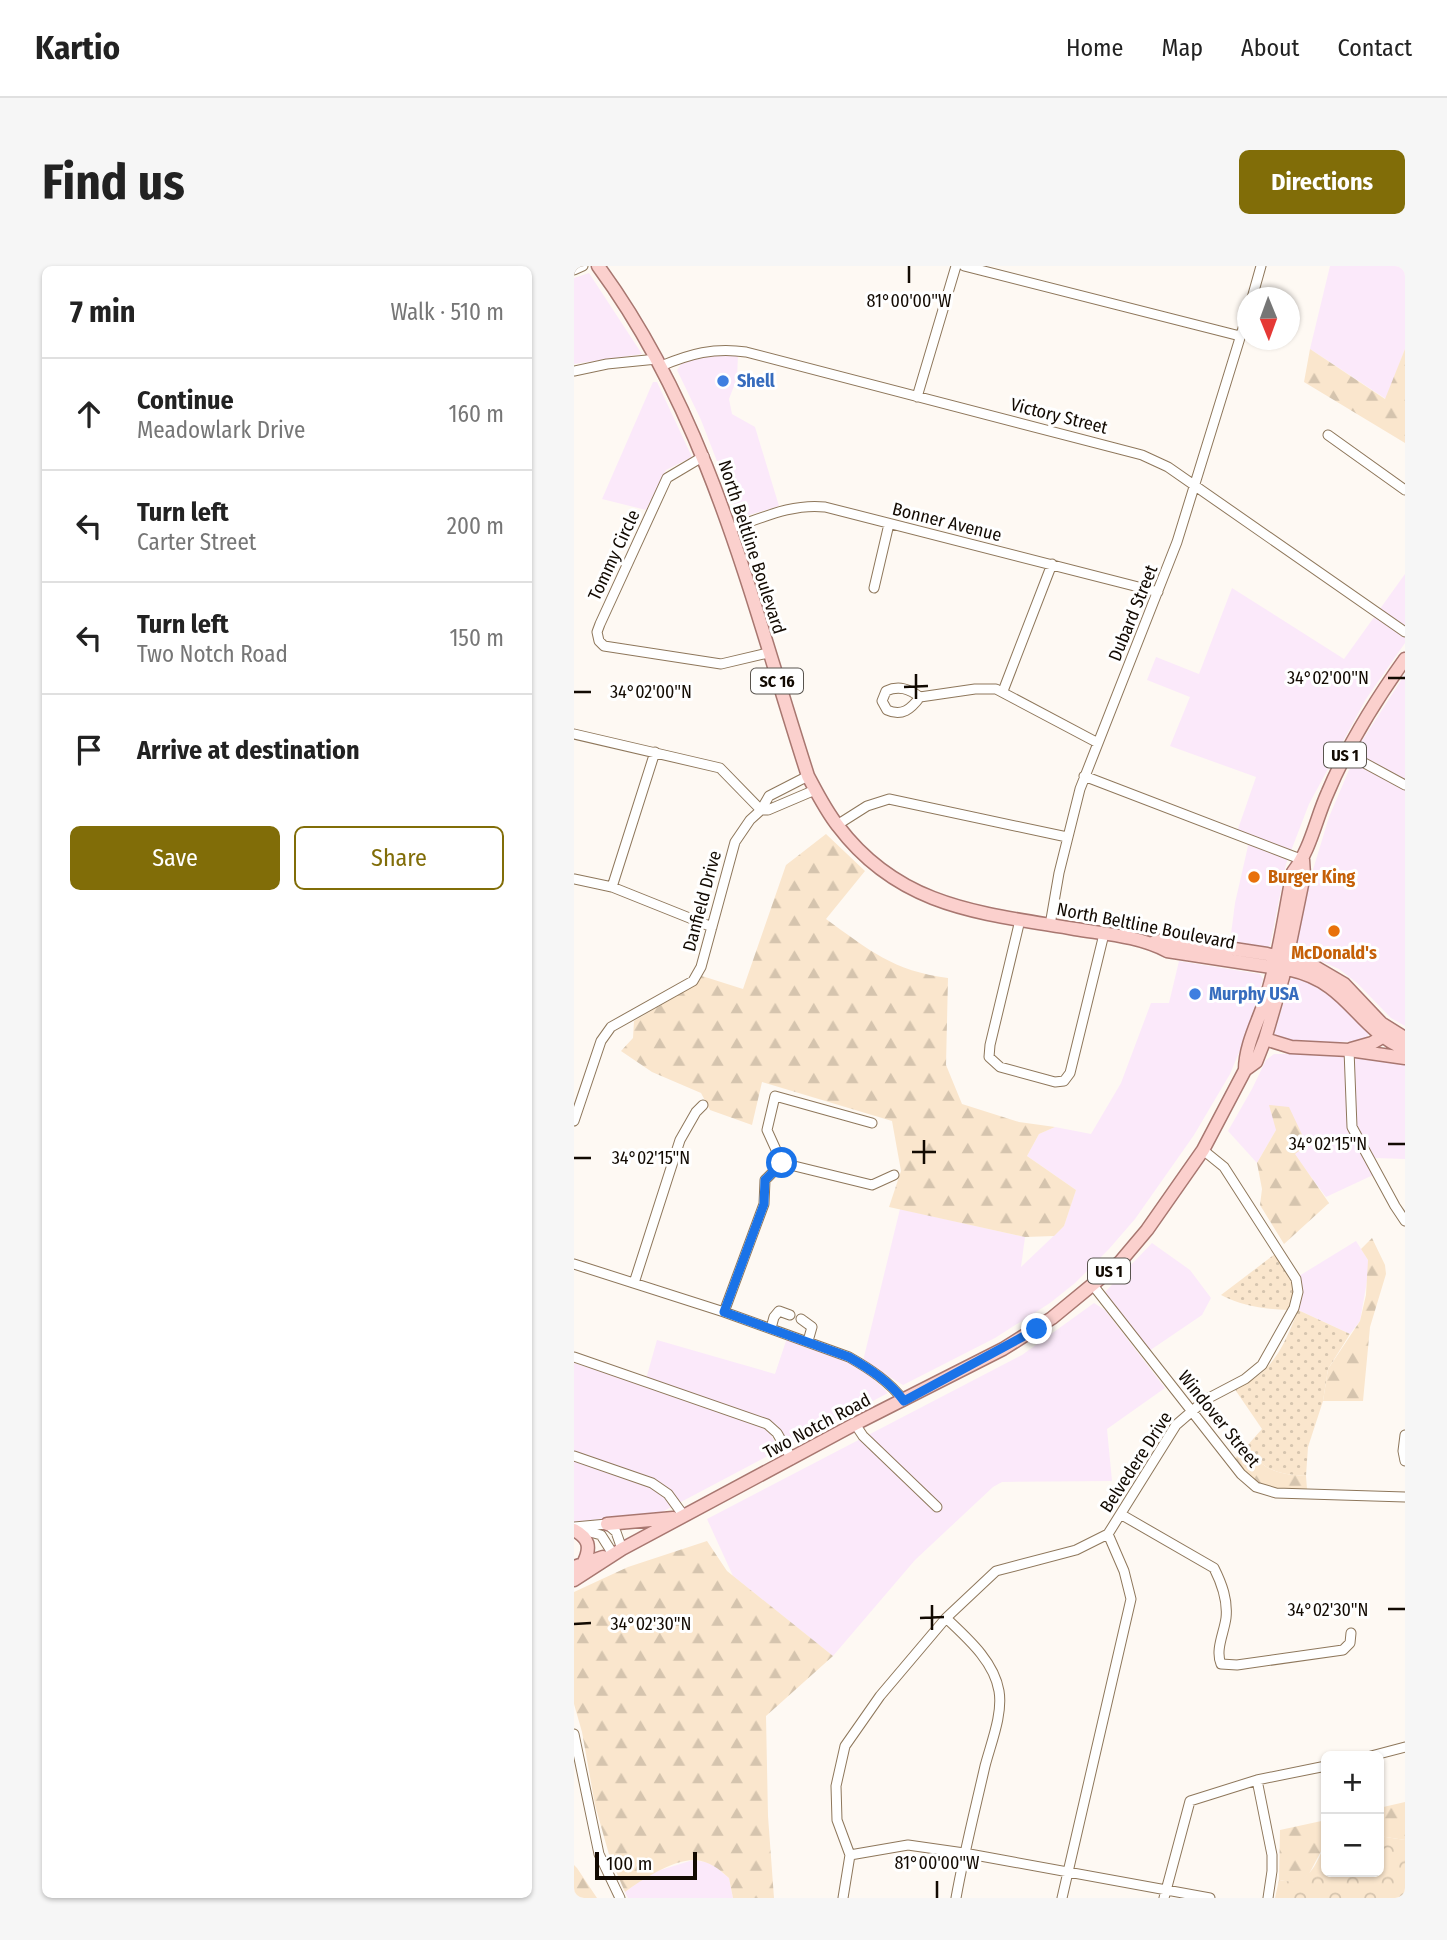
<!DOCTYPE html>
<html lang="en">
<head>
<meta charset="utf-8">
<style>
	:root { --surface:#fff; --page:#f6f6f6; --text:#222; --muted:#767676; --line:#e0e0e0; --accent:#816d08 }
	body { margin:0; font-family:"Fira Sans Condensed",sans-serif; background:var(--page); color:var(--text) }
	.controls { position:absolute; right:21px; bottom:21px; display:grid; overflow:hidden; border-radius:10px; box-shadow:0 2px 5px #0004 }
	.controls button { width:63px; height:63px; display:grid; place-items:center; padding:0; border:0; border-bottom:2px solid var(--line); background:var(--surface); color:var(--text); font:35px sans-serif }
	.compass { position:absolute; left:663px; top:21px; width:63px; height:63px; border-radius:50%; background:var(--surface); box-shadow:0 2px 5px #0004; rotate:179deg }
	.scale { position:absolute; left:21px; bottom:18px; width:102px; box-sizing:border-box; padding-left:7px; border:4px solid #120a02; border-top:0; font-size:19px; line-height:24px; white-space:nowrap; color:#120a02; -webkit-text-stroke:5px #fff; paint-order:stroke }
	.stop { position:absolute; width:21px; height:21px; margin:-16px; border:5px solid #1a73e8; border-radius:50%; background:#fff }
	.stop.end { background:#1a73e8; border-color:#fff; box-shadow:0 2px 7px #0008 }
	.list { margin:0; padding:0; list-style:none }
	h2 { display:flex; justify-content:space-between; align-items:center; height:91px; margin:0; padding:0 28px; font-size:30px }
	h2 small { font-size:23px; font-weight:400; color:var(--muted) }
	.list li { display:grid; grid-template-columns:46px 1fr auto; gap:21px; align-items:center; box-sizing:border-box; height:112px; padding:0 28px; border-top:2px solid var(--line) }
	.list b { display:block; font-size:26px; white-space:nowrap }
	.list p { margin:0; font-size:23px; white-space:nowrap; color:var(--muted) }
	.list em { font-size:23px; font-style:normal; color:var(--muted) }
	.actions { display:flex; gap:14px; padding:21px 28px }
	.actions a { flex:1; padding:16px 0; border:2px solid var(--accent); border-radius:10px; text-align:center; font-size:24px; color:var(--accent) }
	.actions .main { background:var(--accent); color:#fff }
	.icon { flex:none; width:38px; height:38px; fill:none; stroke:currentColor; stroke-width:2; stroke-linecap:round; stroke-linejoin:round }
	.map { position:relative; flex:none; width:831px; height:1632px; overflow:hidden; border-radius:10px }
	header { display:flex; align-items:center; gap:42px; box-sizing:border-box; height:98px; padding:0 35px; background:var(--surface); border-bottom:2px solid var(--line) }
	header strong { font-size:33px }
	nav { display:flex; gap:38px; margin-inline-start:auto; font-size:24px }
	.intro { display:flex; align-items:center; justify-content:space-between; box-sizing:border-box; height:168px; padding:0 42px }
	h1 { margin:0; font-size:49px }
	.button { padding:18px 32px; border-radius:10px; background:var(--accent); color:#fff; font-size:24px; font-weight:700 }
	main { display:flex; gap:42px; padding:0 42px }
	aside { flex:1; background:var(--surface); border-radius:10px; box-shadow:0 2px 5px #0004 }
	.map>svg:first-child { display:block }
</style>
</head>
<body>
<header>
<strong>Kartio</strong>
<nav><a>Home</a><a>Map</a><a>About</a><a>Contact</a></nav>
</header>
<div class="intro"><h1>Find us</h1><a class="button">Directions</a></div>
<main>
<aside>
<h2>7 min<small>Walk · 510 m</small></h2>
<ul class="list">
<li><svg class="icon" aria-label="ahead" viewBox="0 0 24 24"><path d="M12 20V5M6 11l6-6 6 6"/></svg><div><b>Continue</b><p>Meadowlark Drive</p></div><em>160 m</em></li>
<li><svg class="icon" aria-label="left" viewBox="0 0 24 24"><path d="M17 20v-9H6M10 6l-5 5 5 5"/></svg><div><b>Turn left</b><p>Carter Street</p></div><em>200 m</em></li>
<li><svg class="icon" aria-label="left" viewBox="0 0 24 24"><path d="M17 20v-9H6M10 6l-5 5 5 5"/></svg><div><b>Turn left</b><p>Two Notch Road</p></div><em>150 m</em></li>
<li><svg class="icon" aria-label="arrive" viewBox="0 0 24 24"><path d="M6 21V4h12l-3 4 3 4H6"/></svg><div><b>Arrive at destination</b></div></li>
</ul>
<div class="actions"><a class="main">Save</a><a>Share</a></div>
</aside>
<div class="map">
<svg width="831" height="1632" viewBox="0 0 831 1632">
	<defs>
		<pattern id="grass-dots" width="8" height="8" patternUnits="userSpaceOnUse" patternTransform="scale(1.75)"><rect width="8" height="8" fill="#fae6cd"/><path d="M2 2h.1M6 6h.1" fill="none" stroke="#d5c4ae" stroke-width="1.8" stroke-linecap="round"/></pattern>
		<pattern id="forest-firs" width="22" height="20" patternUnits="userSpaceOnUse" patternTransform="scale(1.75)"><rect width="22" height="20" fill="#fae6cd"/><path d="M5 1l3.5 6h-7zM16 11l3.5 6h-7z" fill="#d5c4ae"/></pattern>
		<pattern id="park-crowns" width="20" height="18" patternUnits="userSpaceOnUse" patternTransform="scale(1.75)"><rect width="20" height="18" fill="#fae6cd"/><path d="M2 6a3 3 0 1 1 6 0M12 15a3 3 0 1 1 6 0" fill="none" stroke="#d5c4ae"/></pattern>
	</defs>
	<rect width="100%" height="100%" fill="#fef9f3"/>
	<!-- commercial -->
	<path fill="#fbe9fa" d="M 756,0 L 831,0 L 831,83 L 812,133 L 736,83 Z
		M 15,7 L 68,88 L 0,98 L 0,12 Z
		M 151,87 L 164,89 L 163,112 L 155,133 L 158,148 L 181,161 L 205,240 L 165,252 L 127,154 L 103,104 L 108,97 L 130,89 Z
		M 79,116 L 83,116 L 118,191 L 92,204 L 72,244 L 28,233 Z
		M 831,308 L 831,377 L 792,433 L 735,538 L 712,598 L 696,680 L 691,681 L 656,676 L 661,637 L 674,580 L 664,563 L 682,511 L 596,480 L 616,431 L 573,414 L 582,391 L 625,408 L 658,322 L 770,393 Z
		M 831,408 L 831,760 L 817,752 L 783,717 L 765,703 L 722,684 L 734,620 L 755,551 L 786,478 Z
		M 605,695 L 686,708 L 689,713 L 671,772 L 656,808 L 620,869 L 561,953 L 535,983 L 501,1017 L 476,1037 L 421,1072 L 329,1119 L 289,1095 L 326,943 L 451,971 L 447,1001 L 490,960 L 502,924 L 453,890 L 465,868 L 481,861 L 517,868 L 547,817 L 577,737 L 595,737 Z
		M 717,712 L 736,717 L 766,737 L 795,768 L 790,775 L 737,777 L 699,772 Z
		M 700,788 L 740,788 L 831,796 L 831,893 L 801,892 L 809,907 L 797,910 L 752,931 L 702,864 L 683,897 L 654,865 L 678,823 L 692,794 Z
		M 782,975 L 794,994 L 794,1009 L 786,1055 L 776,1068 L 724,1044 L 727,1034 L 725,1010 Z
		M 578,977 L 616,1004 L 637,1032 L 628,1049 L 575,1085 L 531,1026 Z
		M 520,1037 L 531,1044 L 591,1122 L 533,1163 L 538,1215 L 428,1216 L 419,1221 L 341,1294 L 259,1390 L 159,1310 L 133,1253 L 448,1089 Z
		M 213,1072 L 273,1094 L 297,1110 L 314,1127 L 215,1179 L 202,1158 L 195,1165 L 205,1184 L 88,1246 L 52,1252 L 0,1256 L 0,1097 L 70,1120 L 83,1074 L 201,1108 Z
		M 119,1594 L 137,1597 L 155,1612 L 159,1632 L 54,1632 L 51,1626 L 77,1607 Z"/>
	<!-- grass -->
	<path fill="url(#grass-dots)" d="M 701,988 L 719,1019 L 719,1039 L 714,1044 C 690,1043 668,1040 647,1029 Z
		M 724,1044 L 776,1068 L 754,1103 L 749,1135 L 734,1181 L 732,1210 C 702,1208 691,1205 672,1181 L 688,1163 L 660,1122 C 697,1111 711,1078 724,1044 Z"/>
	<!-- forest -->
	<path fill="url(#forest-firs)" d="M 736,83 L 811,133 L 831,83 L 831,177 L 730,116 Z
		M 252,568 L 291,605 L 252,653 C 295,684 319,705 374,712 L 372,799 L 388,838 L 445,856 L 481,861 L 465,868 L 453,890 L 502,924 L 490,960 L 480,970 L 451,971 L 315,941 L 327,905 L 318,855 L 188,816 L 178,859 L 136,844 L 127,827 L 78,806 L 47,785 L 59,772 L 60,755 L 111,725 L 128,710 L 169,723 L 212,599 Z
		M 695,839 L 715,841 L 733,879 L 721,888 L 755,937 L 710,978 L 686,939 L 688,923 L 683,897 L 702,864 Z
		M 798,972 L 811,999 L 812,1008 L 796,1061 L 789,1135 L 749,1135 L 754,1103 L 786,1055 L 792,1029 L 794,994 L 787,983 Z
		M 672,1181 C 691,1205 702,1208 732,1210 L 733,1223 C 694,1224 686,1225 660,1193 Z
		M 133,1275 L 153,1305 L 259,1390 L 192,1450 L 194,1550 L 200,1632 L 159,1632 L 155,1612 C 145,1603 135,1595 121,1594 C 100,1593 67,1614 51,1626 L 36,1592 L 21,1539 L 8,1466 L 0,1438 L 0,1326 L 54,1301 Z
		M 831,1536 L 831,1574 L 805,1570 L 805,1542 Z
		M 752,1554 L 752,1576 L 735,1608 L 727,1615 L 717,1616 L 705,1614 L 706,1564 Z
		M 0,1599 L 3,1602 L 23,1632 L 0,1632 Z"/>
	<!-- park -->
	<path fill="url(#park-crowns)" d="M 805,1570 L 831,1574 L 831,1632 L 701,1632 L 705,1614 C 735,1621 741,1600 752,1576 L 752,1606 L 805,1606 Z"/>
	<!-- pitch -->
	<path fill="#fae6cd" d="M 805,1584 L 826,1588 L 822,1609 L 805,1606 Z"/>
	<g fill="none" stroke-linecap="round" stroke-linejoin="round">
		<defs>
			<path id="minor" d="M 390,0 L 666,70
				M 0,4 L 9,0
				M 678,32 L 687,0
				M 87,100 C 116,88 140,81 172,86 L 568,189 L 594,201 L 831,366
				M 0,105 L 33,98 L 83,93
				M 343,131 L 382,0
				M 754,169 L 831,224
				M 130,190 L 93,212 L 26,358 L 23,366 L 25,375 L 30,380 L 147,398 L 194,387
				M 155,263 C 186,253 218,237 251,241 L 584,326
				M 300,322 L 315,258
				M 429,425 L 478,298
				M 346,431 C 335,423 325,419 312,425 L 308,435 L 313,444 C 328,451 337,443 346,431 L 401,423 L 422,423 L 524,477
				M 0,468 L 146,502 L 187,544
				M 772,487 L 831,519
				M 510,510 L 729,594
				M 187,544 L 194,544 L 241,524
				M 263,559 L 293,540 L 315,533 L 493,571
				M 0,613 L 38,621 L 138,661
				M 38,621 L 81,486
				M 446,654 L 416,779 L 415,791 L 426,801 L 481,816 L 490,815 L 496,807 L 530,668
				M 476,659 L 485,607 L 506,523 L 603,276 L 674,46
				M 775,784 L 778,861 L 821,940 L 831,955
				M 0,855 L 27,775 L 37,761 L 119,715 L 127,701 L 161,576 L 176,554 L 187,544 L 195,530 L 234,510
				M 298,857 L 201,830 L 193,864 L 208,897 L 298,919 L 320,909
				M 0,998 L 150,1046 L 275,1091 C 296,1103 316,1116 330,1135
				M 60,1017 L 106,874 L 122,846 L 129,839
				M 518,1018 L 667,1208 L 682,1221 L 702,1227 L 831,1231
				M 150,1046 L 190,938 L 191,914 L 208,897
				M 227,1053 L 238,1061 L 234,1075
				M 197,1062 L 200,1051 L 205,1045 L 216,1049
				M 0,1091 L 193,1158 L 203,1167 L 218,1193
				M 281,1158 L 289,1170 L 363,1241
				M 831,1169 L 829,1185 L 831,1195
				M 0,1190 L 78,1217 L 94,1228 L 110,1250
				M 548,1249 L 640,1302 C 648,1318 654,1334 652,1352 C 650,1367 641,1384 647,1398 L 663,1399 L 769,1384 L 776,1377 L 777,1367
				M 0,1261 L 33,1258 L 42,1266 L 48,1283
				M 5,1263 L 27,1269 L 39,1288
				M 372,1352 C 393,1372 420,1395 425,1425 C 429,1448 417,1477 411,1500 C 401,1544 390,1587 382,1632
				M 0,1468 L 25,1588 L 46,1632
				M 797,1490 L 831,1481
				M 683,1514 L 698,1589 L 698,1605 L 694,1632
				M 276,1589 L 334,1579 L 390,1587 L 636,1632
				M 269,1632 L 276,1589 L 263,1554 L 262,1520 L 271,1480 L 306,1430 L 372,1352 L 422,1305 L 502,1284 L 534,1268 L 602,1159 L 631,1134 L 671,1113 L 688,1099 L 720,1042 L 724,1026 L 722,1013 L 650,901 L 629,884
				M 488,1632 L 557,1333 L 550,1305 L 534,1268
				M 590,1632 L 616,1535 L 683,1514 L 752,1500"/>
			<path id="major" d="M 24,0 C 136,152 177,334 234,510 C 243,527 252,545 264,560 C 326,642 407,647 501,663 C 531,668 565,670 593,685 L 717,704 C 775,717 782,762 831,783
				M 578,677 L 594,673 L 693,688 L 741,701 L 770,718 L 807,757 L 831,772
				M 691,773 L 717,781 L 775,784 L 831,792
				M 777,783 L 798,777 L 815,767
				M 671,804 C 671,776 688,749 695,722 C 706,684 711,644 719,606 C 737,583 742,552 754,526 C 774,478 801,435 831,393
				M 33,1258 L 99,1252
				M 0,1264 C 15,1272 17,1281 10,1296
				M 0,1301 L 29,1291
				M 0,1314 L 48,1283 L 281,1158 L 429,1083 L 478,1052 L 546,996 L 573,964 L 629,884 L 671,804 L 682,796 L 691,773 L 709,711 L 730,609 L 729,594"/>
		</defs>
		<!-- minor casing -->
		<use href="#minor" stroke="#8e775b" stroke-width="11"/>
		<!-- major casing -->
		<use href="#major" stroke="#a87770" stroke-width="15"/>
		<!-- minor -->
		<use href="#minor" stroke="#fff" stroke-width="9"/>
		<!-- major -->
		<use href="#major" stroke="#fbd0cd" stroke-width="12"/>
	</g>
	<g fill="none" stroke-linecap="round" stroke-linejoin="round">
		<!-- route -->
		<path stroke="#1a73e8" stroke-width="9" d="M 208,897 L 191,914 L 190,938 L 150,1046 L 275,1091 C 296,1103 316,1116 330,1135 L 463,1063"/>
	</g>
	<!-- ticks -->
	<path fill="none" stroke="#120a02" stroke-width="2.5" d="M 335,0 L 335,17M 342,408 L 342,433M 814,412 L 831,412M 330,421 L 354,420M 0,426 L 17,426M 350,874 L 350,898M 814,878 L 831,878M 338,886 L 362,886M 0,892 L 17,892M 358,1339 L 358,1364M 814,1343 L 831,1343M 346,1352 L 370,1351M 0,1358 L 17,1357M 363,1615 L 363,1632"/>
	<!-- markers -->
	<g fill="#3f7fe0" stroke="#fff" stroke-width="2.5">
		<circle cx="149" cy="115" r="7"/>
		<circle cx="621" cy="728" r="7"/>
	</g>
	<g fill="#e8710a" stroke="#fff" stroke-width="2.5">
		<circle cx="680" cy="611" r="7"/>
		<circle cx="760" cy="665" r="7"/>
	</g>
	<g text-anchor="middle" dominant-baseline="central" stroke-width="6" stroke-linejoin="round" paint-order="stroke">
		<!-- shield labels -->
		<g fill="#fff" stroke="#59544e" stroke-width="2">
			<rect x="177" y="402.5" width="52" height="25" rx="5"/>
			<rect x="750" y="476.5" width="42" height="25" rx="5"/>
			<rect x="514" y="992.5" width="42" height="25" rx="5"/>
		</g>
		<g font-size="16" font-weight="bold" fill="#120a02">
			<text x="203" y="415">SC 16</text>
			<text x="771" y="489">US 1</text>
			<text x="535" y="1005">US 1</text>
		</g>
		<!-- shop labels -->
		<g font-size="18" font-weight="bold" fill="#366cbe" stroke="#fff" text-anchor="start">
			<text x="163" y="115">Shell</text>
			<text x="635" y="728">Murphy USA</text>
		</g>
		<!-- street labels -->
		<g font-size="18" fill="#120a02" stroke="#fff">
			<text transform="translate(485 150) rotate(14)">Victory Street</text>
			<text transform="translate(373 256) rotate(14)">Bonner Avenue</text>
			<text transform="translate(178 281) rotate(72)">North Beltline Boulevard</text>
			<text transform="translate(40 289) rotate(-65)">Tommy Circle</text>
			<text transform="translate(559 347) rotate(-68)">Dubard Street</text>
			<text transform="translate(128 635) rotate(-75)">Danfield Drive</text>
			<text transform="translate(572 660) rotate(11)">North Beltline Boulevard</text>
			<text transform="translate(645 1153) rotate(51)">Windover Street</text>
			<text transform="translate(243 1160) rotate(-28)">Two Notch Road</text>
			<text transform="translate(562 1196) rotate(-57)">Belvedere Drive</text>
		</g>
		<!-- food labels -->
		<g font-size="18" font-weight="bold" fill="#c56008" stroke="#fff" text-anchor="start">
			<text x="694" y="611">Burger King</text>
			<text x="760" y="687" text-anchor="middle">McDonald's</text>
		</g>
	</g>
	<g font-size="18" text-anchor="middle" fill="#120a02" stroke="#fff" stroke-width="6" stroke-linejoin="round" paint-order="stroke">
		<text x="335" y="41">81°00'00"W</text>
		<text x="754" y="418">34°02'00"N</text>
		<text x="77" y="432">34°02'00"N</text>
		<text x="754" y="884">34°02'15"N</text>
		<text x="77" y="898">34°02'15"N</text>
		<text x="754" y="1350">34°02'30"N</text>
		<text x="77" y="1364">34°02'30"N</text>
		<text x="363" y="1603">81°00'00"W</text>
	</g>
</svg>
<div class="controls">
<button>+</button>
<button>−</button>
</div>
<svg class="compass" viewBox="-18 -18 36 36"><path d="M0-13l5 13h-10z" fill="#e53935"/><path d="M0 13l5-13h-10z" fill="#767676"/></svg>
<div class="scale">100 m</div>
<div class="stop" style="left:208px;top:897px"></div>
<div class="stop end" style="left:463px;top:1063px"></div>
</div>
</main>
</body>
</html>
